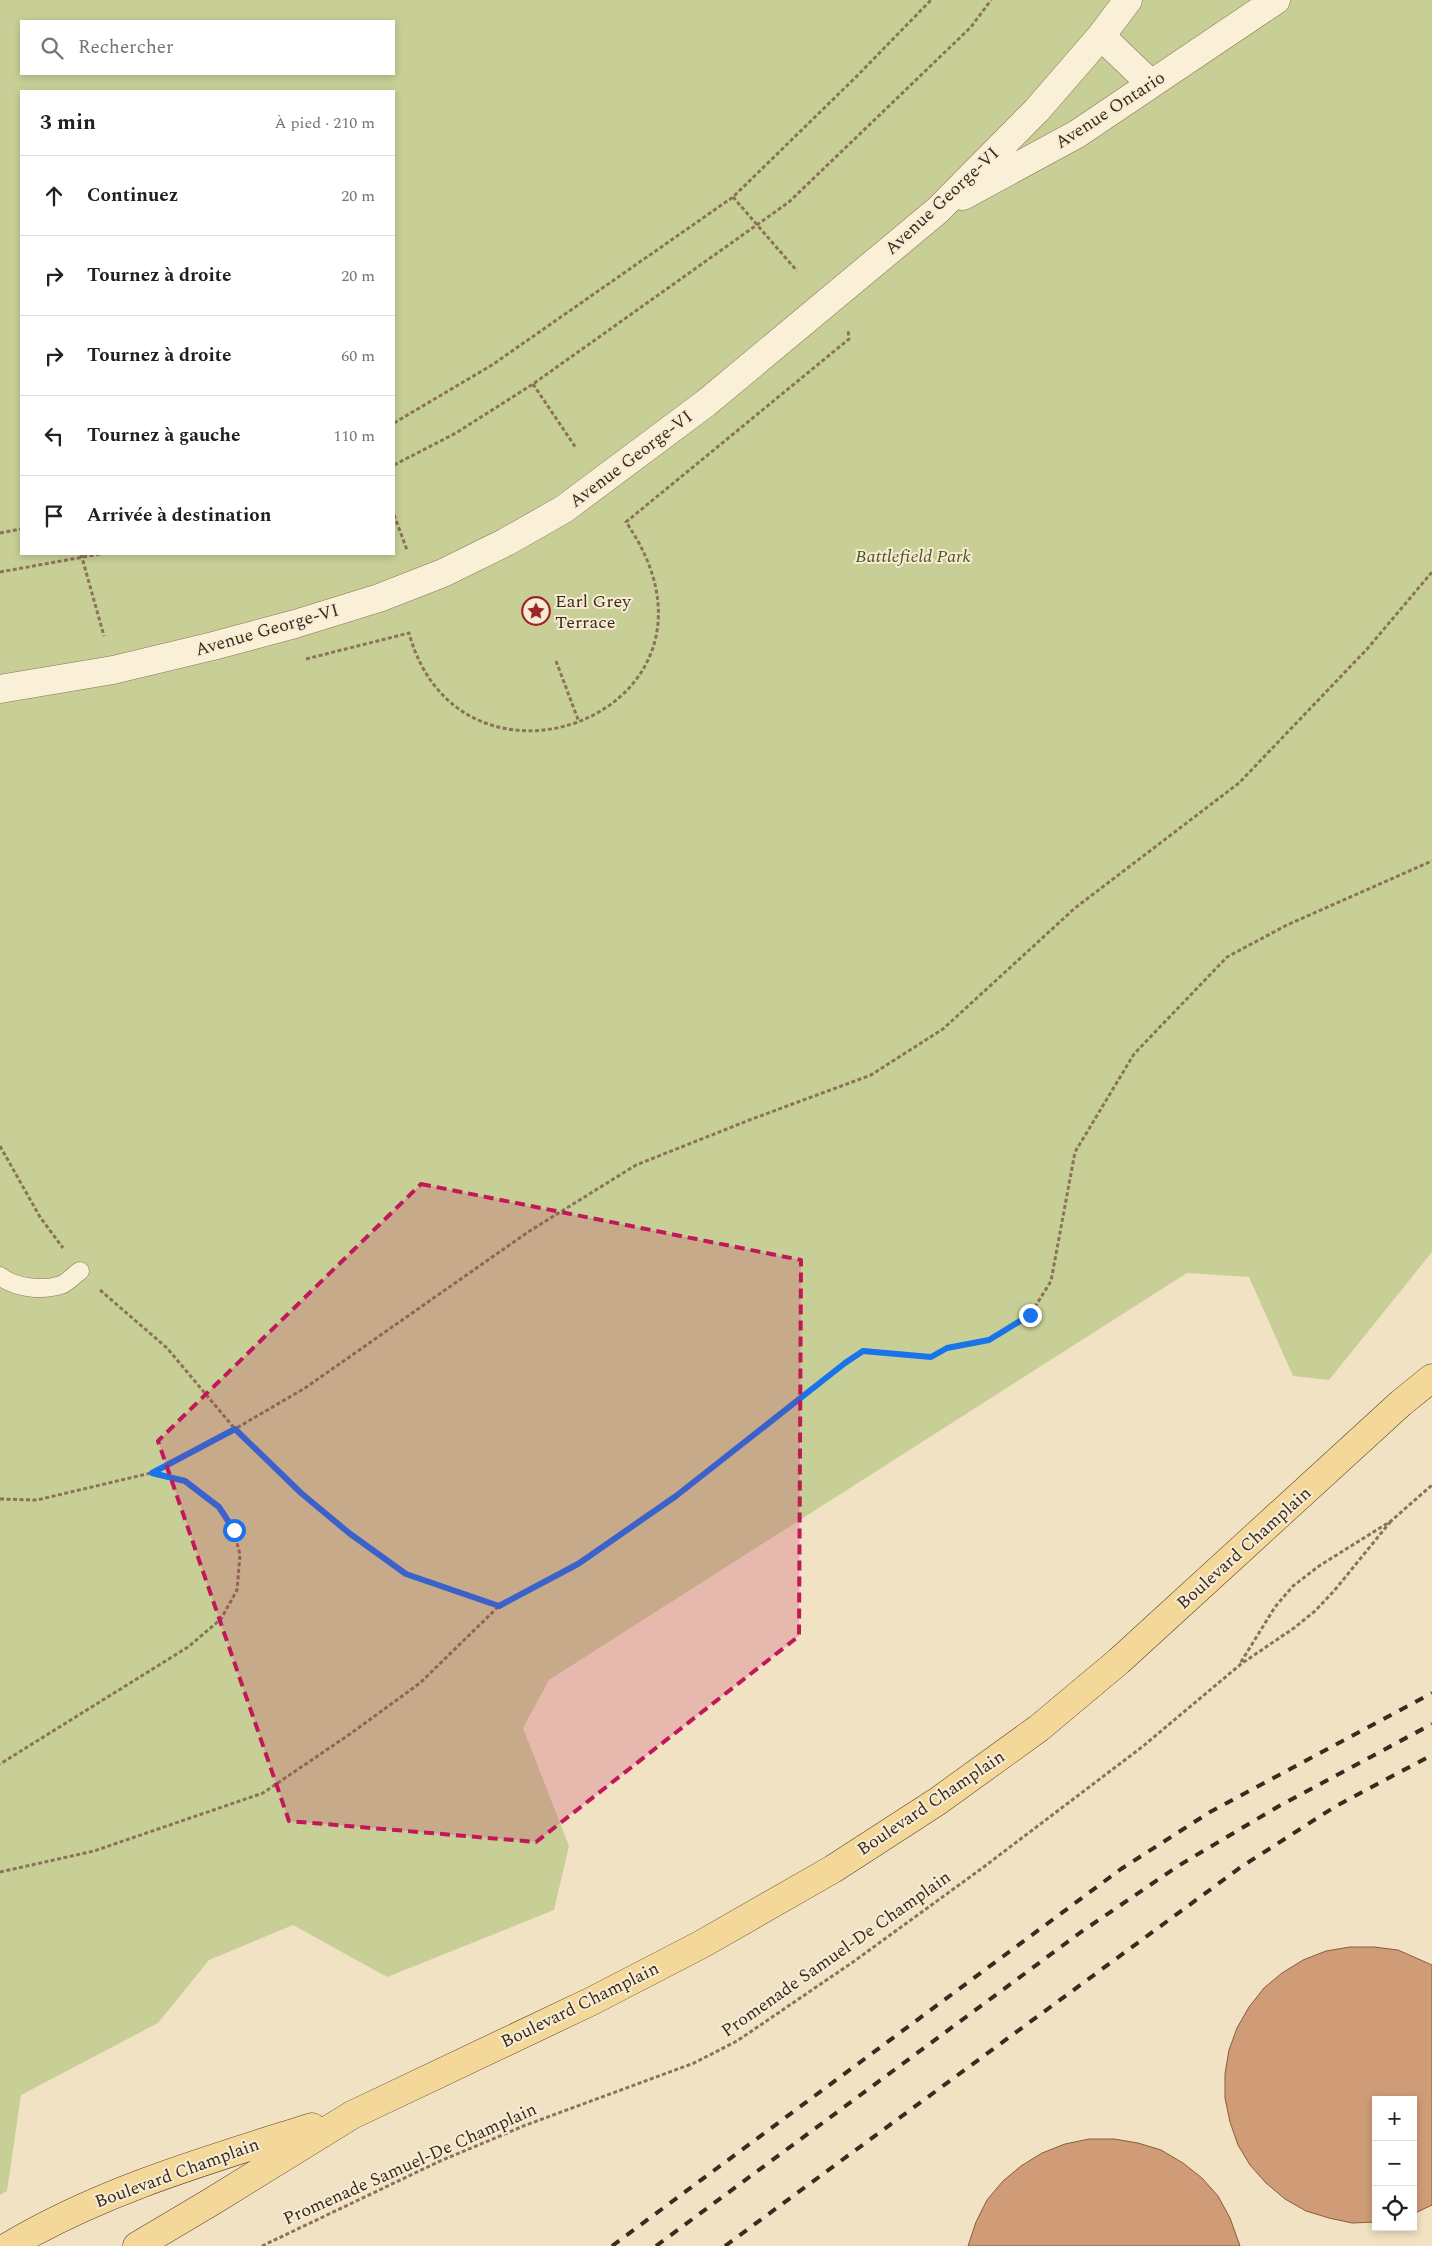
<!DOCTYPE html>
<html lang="fr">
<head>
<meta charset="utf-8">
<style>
	:root { --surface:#fff; --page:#f2f2f2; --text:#202124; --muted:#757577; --line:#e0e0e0 }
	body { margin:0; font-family:Spectral,serif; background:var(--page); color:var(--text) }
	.controls { position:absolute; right:15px; bottom:15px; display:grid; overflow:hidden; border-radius:0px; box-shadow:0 2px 8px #0003 }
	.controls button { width:45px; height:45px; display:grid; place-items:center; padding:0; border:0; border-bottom:1px solid var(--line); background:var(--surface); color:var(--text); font:25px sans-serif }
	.stop { position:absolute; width:15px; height:15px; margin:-11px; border:4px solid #1a73e8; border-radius:50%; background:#fff }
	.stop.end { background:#1a73e8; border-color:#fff; box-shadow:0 1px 5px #0008 }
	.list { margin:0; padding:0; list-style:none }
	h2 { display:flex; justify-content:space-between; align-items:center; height:65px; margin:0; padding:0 20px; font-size:21px }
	h2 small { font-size:16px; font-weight:400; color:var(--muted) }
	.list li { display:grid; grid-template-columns:32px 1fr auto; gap:15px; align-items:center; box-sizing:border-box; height:80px; padding:0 20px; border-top:1px solid var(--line) }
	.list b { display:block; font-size:19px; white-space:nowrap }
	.list em { font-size:16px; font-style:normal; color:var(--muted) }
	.icon { flex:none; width:28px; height:28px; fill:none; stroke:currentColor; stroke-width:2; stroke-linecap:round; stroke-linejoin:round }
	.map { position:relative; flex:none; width:1432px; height:2246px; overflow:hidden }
	.search { position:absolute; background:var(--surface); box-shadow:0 2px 8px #0003; left:20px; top:20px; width:375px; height:55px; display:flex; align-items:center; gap:12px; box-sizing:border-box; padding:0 18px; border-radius:0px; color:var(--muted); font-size:19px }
	.panel { position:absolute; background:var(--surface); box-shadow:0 2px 8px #0003; left:20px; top:90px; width:375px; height:465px; border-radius:0px }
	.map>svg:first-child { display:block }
</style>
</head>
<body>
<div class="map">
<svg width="1432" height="2246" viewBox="0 0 1432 2246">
	<rect width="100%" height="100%" fill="#f0e2c3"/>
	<!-- green -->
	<path fill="#c8cf96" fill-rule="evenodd" d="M 0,0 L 1432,0 L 1432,1252 L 1329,1380 L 1293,1376 L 1249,1277 L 1187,1273 L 549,1680 L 523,1728 L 569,1846 L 554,1910 L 387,1977 L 293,1925 L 209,1960 L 158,2023 L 21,2095 L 7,2191 L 0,2195 ZM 21,21 L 394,21 L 394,74 L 21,74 ZM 21,91 L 394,91 L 394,554 L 21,554 Z"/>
	<!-- building -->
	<path fill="#cf9c77" stroke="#8b5c3e" d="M 1350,1947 L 1374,1947 L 1398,1950 L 1432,1965 L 1432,2205 L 1413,2214 L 1413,2100 L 1376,2100 L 1376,2222 L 1352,2223 L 1329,2218 L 1306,2211 L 1285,2199 L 1266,2183 L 1250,2165 L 1238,2145 L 1230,2122 L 1225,2098 L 1225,2074 L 1229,2050 L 1237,2028 L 1249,2007 L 1264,1988 L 1282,1973 L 1303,1960 L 1326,1951 Z
		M 1089,2139 L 1114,2139 L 1138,2143 L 1161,2150 L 1183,2163 L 1202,2178 L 1218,2196 L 1230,2218 L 1240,2246 L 968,2246 L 976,2222 L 987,2200 L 1003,2181 L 1021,2166 L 1042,2153 L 1065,2144 Z"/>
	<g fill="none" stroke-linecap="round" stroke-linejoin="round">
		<defs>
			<path id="lane" d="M 0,1276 C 15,1288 42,1291 61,1285 C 67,1283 74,1275 80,1271"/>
			<path id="street" d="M 1101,36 L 1151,84
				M 963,196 L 1077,134 L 1276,0
				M 0,689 L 113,670 L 213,646 L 295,624 L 379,598 L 443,573 L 506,542 L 564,509 L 706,403 L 938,210 L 1037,110 L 1101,36 L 1128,0"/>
			<path id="primary" d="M 9,2246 C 103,2190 208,2160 312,2127
				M 137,2246 L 211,2202 L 352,2115 L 592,2001 L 702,1944 L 833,1869 L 938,1801 L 1039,1728 L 1119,1661 L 1401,1403 L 1432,1378"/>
		</defs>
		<!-- lane casing -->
		<use href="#lane" stroke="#8b7359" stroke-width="19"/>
		<!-- street casing -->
		<use href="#street" stroke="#8b7359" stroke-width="29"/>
		<!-- primary casing -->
		<use href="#primary" stroke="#59412d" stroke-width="29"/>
		<!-- path -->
		<path stroke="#8b7359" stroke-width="3" stroke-dasharray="4 2.5" stroke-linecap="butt" d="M 733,197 L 797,271
			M 533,384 L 576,448
			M 394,423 L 492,365 L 733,197 L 857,76 L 931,0
			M 394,465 L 456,433 L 533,384 L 789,202 L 971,27 L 991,0
			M 394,515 L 407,550
			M 0,533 L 21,529
			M 81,554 L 104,636
			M 0,572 L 100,554
			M 306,659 L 409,633 C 461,823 755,709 626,522 L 849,339 L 848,330
			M 556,661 L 579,722
			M 0,1146 L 40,1217 L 63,1248
			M 100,1290 L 167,1348 L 235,1429 L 301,1493 L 349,1533 L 405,1574 L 499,1606
			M 151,1473 L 235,1429 L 305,1388 L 528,1232 L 636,1165 L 752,1119 L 871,1075 L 943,1029 L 1075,908 L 1239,783 L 1368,648 L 1432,572
			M 0,1499 L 37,1500 L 151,1473 L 185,1481 L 219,1507 L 234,1530 L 240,1555 L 237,1590 L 221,1619 L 188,1647 L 0,1764
			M 1241,1662 L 1275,1607 L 1293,1586 L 1319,1566 L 1391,1521 L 1432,1485
			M 0,1872 L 94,1851 L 263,1793 L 350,1734 L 420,1683 L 499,1606 L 577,1564 L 676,1496 L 845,1363 L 863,1351 L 931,1357 L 947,1348 L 989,1340 L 1030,1315 L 1051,1281 L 1075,1152 L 1134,1054 L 1227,957 L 1287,925 L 1432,861
			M 262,2246 L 438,2162 L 526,2125 L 694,2063 L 737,2041 L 853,1962 L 981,1869 L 1142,1747 L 1241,1664 L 1294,1628 L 1315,1611 L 1334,1591 L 1391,1521"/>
		<!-- lane -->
		<use href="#lane" stroke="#faefd7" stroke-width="18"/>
		<!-- street -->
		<use href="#street" stroke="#faefd7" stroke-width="28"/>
		<!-- primary -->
		<use href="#primary" stroke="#f4d899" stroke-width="28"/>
		<!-- rail -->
		<path stroke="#3a2b1e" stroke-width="4" stroke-dasharray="9 9" stroke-linecap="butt" d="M 612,2246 L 1121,1869 L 1210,1812 L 1432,1693
			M 656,2246 L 1081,1932 L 1178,1866 L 1279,1806 L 1432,1724
			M 725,2246 L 1241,1867 L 1336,1806 L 1432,1755"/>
	</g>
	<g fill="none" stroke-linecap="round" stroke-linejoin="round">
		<!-- route -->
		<path stroke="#1a73e8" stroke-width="6" d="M 234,1530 L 219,1507 L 185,1481 L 152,1473 L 235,1429 L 301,1493 L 349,1533 L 406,1574 L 499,1606 L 578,1564 L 676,1496 L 845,1363 L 863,1351 L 931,1357 L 947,1348 L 989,1340 L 1030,1315"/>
	</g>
	<!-- marked area -->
	<path fill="#c2185b" fill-opacity="0.2" stroke="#c2185b" stroke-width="4" stroke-dasharray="10 6" stroke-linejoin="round" d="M 421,1184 L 801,1260 L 799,1636 L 536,1842 L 289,1821 L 158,1441 Z"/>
	<!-- icons -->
	<defs>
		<symbol id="sight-ring" viewBox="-11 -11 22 22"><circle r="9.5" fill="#f7ecd3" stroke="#9c2628" stroke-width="1.5"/><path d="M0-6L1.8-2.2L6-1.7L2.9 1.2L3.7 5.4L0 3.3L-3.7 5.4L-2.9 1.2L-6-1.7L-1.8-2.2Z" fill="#9c2628"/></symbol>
	</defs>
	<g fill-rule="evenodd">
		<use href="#sight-ring" x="520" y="595" width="32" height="32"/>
	</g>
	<g text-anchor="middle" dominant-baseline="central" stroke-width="4" stroke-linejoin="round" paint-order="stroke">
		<!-- street labels -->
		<g font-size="18" fill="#3a2b1e" stroke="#f7ecd3">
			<text transform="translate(1110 110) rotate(-33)">Avenue Ontario</text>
			<text transform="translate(942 201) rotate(-43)">Avenue George-VI</text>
			<text transform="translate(631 459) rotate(-37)">Avenue George-VI</text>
			<text transform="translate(267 630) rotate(-16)">Avenue George-VI</text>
			<text transform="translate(1244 1548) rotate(-42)">Boulevard Champlain</text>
			<text transform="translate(931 1803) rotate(-34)">Boulevard Champlain</text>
			<text transform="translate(836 1954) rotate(-35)">Promenade Samuel-De Champlain</text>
			<text transform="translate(580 2005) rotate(-26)">Boulevard Champlain</text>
			<text transform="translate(410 2164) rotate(-24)">Promenade Samuel-De Champlain</text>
			<text transform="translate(177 2173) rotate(-20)">Boulevard Champlain</text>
		</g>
		<!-- park labels -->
		<g font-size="18" font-style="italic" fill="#4b5723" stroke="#f7ecd3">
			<text x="913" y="556">Battlefield Park</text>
		</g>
		<!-- poi labels -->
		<g font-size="18" fill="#3a2b1e" stroke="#f7ecd3" text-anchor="start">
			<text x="555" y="601">Earl Grey<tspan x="555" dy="21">Terrace</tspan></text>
		</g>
	</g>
</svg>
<div class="controls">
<button>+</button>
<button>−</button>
<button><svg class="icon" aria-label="locate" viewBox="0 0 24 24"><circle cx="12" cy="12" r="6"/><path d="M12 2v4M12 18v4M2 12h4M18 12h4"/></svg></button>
</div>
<div class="stop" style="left:234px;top:1530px"></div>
<div class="stop end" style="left:1030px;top:1315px"></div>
<div class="search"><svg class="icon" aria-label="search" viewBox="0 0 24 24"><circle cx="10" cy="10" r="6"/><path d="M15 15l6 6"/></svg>Rechercher</div>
<section class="panel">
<h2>3 min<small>À pied · 210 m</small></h2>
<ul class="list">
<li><svg class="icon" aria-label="ahead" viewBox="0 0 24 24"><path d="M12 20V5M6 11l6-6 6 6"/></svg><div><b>Continuez</b></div><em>20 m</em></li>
<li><svg class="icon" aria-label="right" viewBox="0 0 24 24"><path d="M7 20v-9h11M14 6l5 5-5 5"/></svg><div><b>Tournez à droite</b></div><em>20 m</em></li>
<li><svg class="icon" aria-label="right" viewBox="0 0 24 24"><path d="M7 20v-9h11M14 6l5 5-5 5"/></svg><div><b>Tournez à droite</b></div><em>60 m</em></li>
<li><svg class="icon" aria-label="left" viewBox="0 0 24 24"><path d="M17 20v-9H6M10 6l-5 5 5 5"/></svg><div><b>Tournez à gauche</b></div><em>110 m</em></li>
<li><svg class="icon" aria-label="arrive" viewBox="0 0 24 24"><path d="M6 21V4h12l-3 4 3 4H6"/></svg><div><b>Arrivée à destination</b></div></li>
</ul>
</section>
</div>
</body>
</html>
